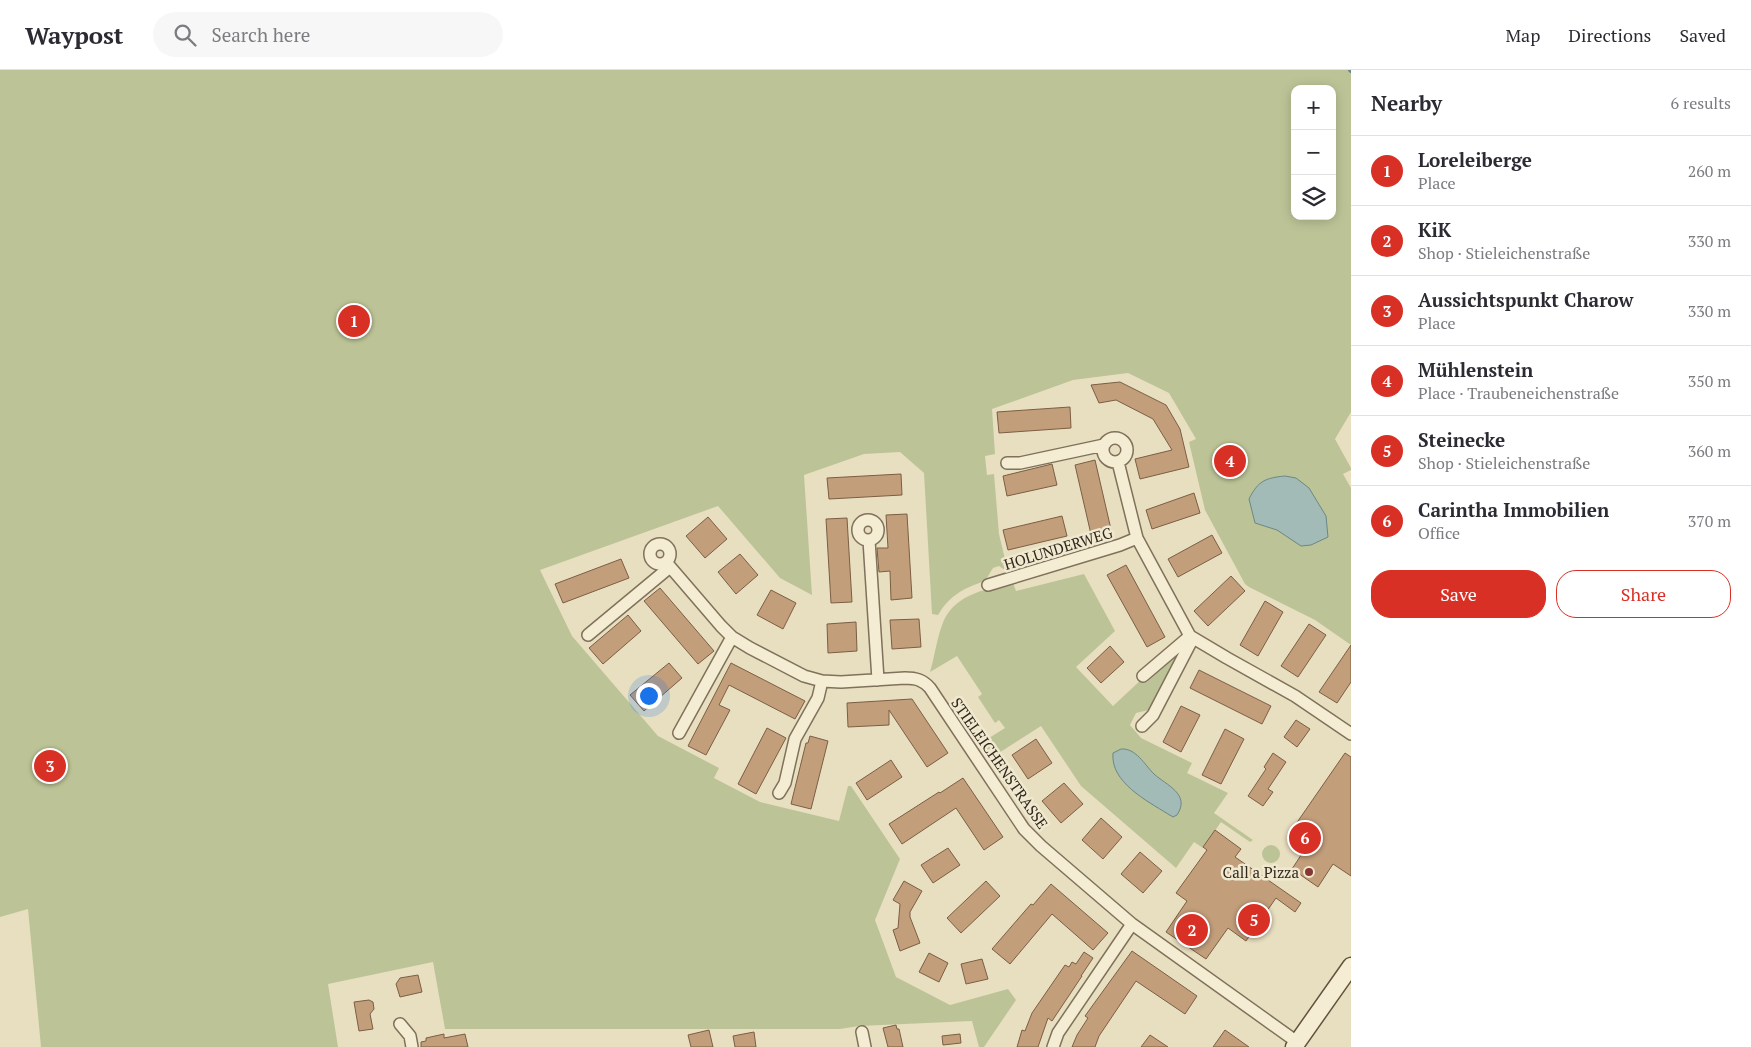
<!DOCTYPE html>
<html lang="en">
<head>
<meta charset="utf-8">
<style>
	:root { --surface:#fff; --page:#f7f7f7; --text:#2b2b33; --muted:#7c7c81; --line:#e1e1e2; --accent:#d93025 }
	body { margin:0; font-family:"PT Serif",serif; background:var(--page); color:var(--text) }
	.controls { position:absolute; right:15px; top:15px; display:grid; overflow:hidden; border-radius:10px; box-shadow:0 2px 12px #0003 }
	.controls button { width:45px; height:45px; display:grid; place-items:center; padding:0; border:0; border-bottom:1px solid var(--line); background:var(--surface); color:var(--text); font:25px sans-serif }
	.you { position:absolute; left:648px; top:625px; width:18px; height:18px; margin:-12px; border:4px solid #fff; border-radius:50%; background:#1a73e8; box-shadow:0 0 0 8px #1a73e833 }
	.badge { display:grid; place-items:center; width:32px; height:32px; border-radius:50%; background:var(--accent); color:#fff; font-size:16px; font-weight:700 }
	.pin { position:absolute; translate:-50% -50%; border:2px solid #fff; box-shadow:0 1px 5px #0006 }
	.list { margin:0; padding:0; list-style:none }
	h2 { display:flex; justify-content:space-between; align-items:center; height:65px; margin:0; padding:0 20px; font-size:21px }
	h2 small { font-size:16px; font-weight:400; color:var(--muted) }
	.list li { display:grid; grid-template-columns:32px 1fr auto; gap:15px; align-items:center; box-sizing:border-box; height:70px; padding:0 20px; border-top:1px solid var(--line) }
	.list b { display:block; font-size:19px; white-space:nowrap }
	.list p { margin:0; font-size:16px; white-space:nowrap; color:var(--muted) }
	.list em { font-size:16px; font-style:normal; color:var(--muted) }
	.actions { display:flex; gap:10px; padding:15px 20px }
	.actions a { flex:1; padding:11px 0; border:1px solid var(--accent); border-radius:20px; text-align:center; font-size:18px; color:var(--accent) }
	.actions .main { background:var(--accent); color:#fff }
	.icon { flex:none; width:28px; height:28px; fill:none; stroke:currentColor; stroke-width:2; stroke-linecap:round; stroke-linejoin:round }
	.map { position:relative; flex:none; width:1351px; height:977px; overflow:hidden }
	header { display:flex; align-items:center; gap:30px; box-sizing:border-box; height:70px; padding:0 25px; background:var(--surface); border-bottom:1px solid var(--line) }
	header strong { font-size:24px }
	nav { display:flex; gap:28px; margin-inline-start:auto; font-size:18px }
	.search { width:350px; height:45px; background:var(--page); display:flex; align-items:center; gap:12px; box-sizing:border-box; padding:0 18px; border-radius:28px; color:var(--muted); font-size:19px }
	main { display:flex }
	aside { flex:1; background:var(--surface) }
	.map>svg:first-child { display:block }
</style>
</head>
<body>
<header>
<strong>Waypost</strong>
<div class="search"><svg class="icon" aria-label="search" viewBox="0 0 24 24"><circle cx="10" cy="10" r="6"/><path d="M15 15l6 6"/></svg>Search here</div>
<nav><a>Map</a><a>Directions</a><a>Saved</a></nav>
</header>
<main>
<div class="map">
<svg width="1351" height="977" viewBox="0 0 1351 977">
	<rect width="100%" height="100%" fill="#e8dfc1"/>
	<!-- green -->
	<path fill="#bcc497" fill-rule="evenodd" d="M 0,0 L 1351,0 L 1351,342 L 1335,369 L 1351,398 L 1351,400 L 1343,404 L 1351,418 L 1351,575 L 1315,550 L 1249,517 L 1245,514 L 1205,440 L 1189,372 L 1196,369 L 1169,323 L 1128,303 L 1073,310 L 992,339 L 995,384 L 985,386 L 987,405 L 994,404 L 999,464 L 1008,502 L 999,496 L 993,498 L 985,511 C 964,518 950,525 938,545 L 932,544 L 924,403 L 900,382 L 864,384 L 804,405 L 812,525 L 780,508 L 718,436 L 540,500 L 572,566 L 658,666 L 719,698 L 714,708 L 760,732 L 839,751 L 848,716 L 851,716 L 900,789 L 875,850 L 896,907 L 950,935 L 1008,919 L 1016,930 L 984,977 L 979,977 L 972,951 L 859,956 L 840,959 L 445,959 L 433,892 L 328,914 L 338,977 L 41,977 L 28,839 L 0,847 ZM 1295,19 L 1332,19 L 1332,146 L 1295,146 Z
		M 1084,504 L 1115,561 L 1076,597 L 1113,636 L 1143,608 L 1147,612 L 1176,586 L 1149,640 L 1136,643 L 1130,655 L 1141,668 L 1192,693 L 1187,703 L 1228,723 L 1214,743 L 1253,770 L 1250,772 L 1221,752 L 1203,778 L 1194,772 L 1176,798 L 1081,716 L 1041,656 L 991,688 L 981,673 L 1005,658 L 999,650 L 995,653 L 978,627 L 982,624 L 957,586 L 930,602 C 935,585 937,566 944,550 C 957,523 988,519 1013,513 L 1016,521 Z
		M1262 784a9 9 0 1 1 18 0a9 9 0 1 1-18 0Z"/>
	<!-- water -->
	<path fill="#a3bbb6" stroke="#6c8783" d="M 1285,406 L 1296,408 L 1309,418 L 1326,446 L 1328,467 L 1311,475 L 1301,476 L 1277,460 L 1255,453 L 1249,429 C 1258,411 1265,408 1285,406 Z
		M 1121,679 C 1136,678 1144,694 1154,704 C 1166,715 1191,724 1177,745 L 1173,747 L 1168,744 C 1147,731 1110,712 1113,683 Z"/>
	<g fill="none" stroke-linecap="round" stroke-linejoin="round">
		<!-- stream -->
		<path stroke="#6c8783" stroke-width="4" d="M 1350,0 L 1351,1"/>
	</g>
	<!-- building -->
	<path fill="#c29e7b" stroke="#7c5e43" d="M 1120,312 L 1166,335 L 1180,359 L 1189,397 L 1140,409 L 1135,389 L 1172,380 L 1153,349 L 1116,330 L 1099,333 L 1091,315 Z
		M 1070,337 L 1071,358 L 999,363 L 997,342 Z
		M 1095,390 L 1113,468 L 1093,473 L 1075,395 Z
		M 1052,394 L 1057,415 L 1007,426 L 1003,406 Z
		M 901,404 L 902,425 L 829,429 L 827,408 Z
		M 1194,423 L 1200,443 L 1152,459 L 1146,440 Z
		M 907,444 L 912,528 L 891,530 L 890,501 L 879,502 L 877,478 L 888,478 L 886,445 Z
		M 1062,446 L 1067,466 L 1008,480 L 1003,460 Z
		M 708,447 L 727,469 L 705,488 L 686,466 Z
		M 847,448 L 852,532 L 831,533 L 826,449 Z
		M 1212,465 L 1222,483 L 1178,507 L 1168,489 Z
		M 740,484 L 758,505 L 736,524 L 718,502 Z
		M 621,489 L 629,508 L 563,533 L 555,514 Z
		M 1126,495 L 1165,567 L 1147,577 L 1107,505 Z
		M 1231,506 L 1245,521 L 1208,556 L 1194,541 Z
		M 660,518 L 714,581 L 698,594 L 644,531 Z
		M 771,520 L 796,533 L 783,559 L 757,545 Z
		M 1265,531 L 1283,542 L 1258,586 L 1240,575 Z
		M 628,545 L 641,561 L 603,594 L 589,578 Z
		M 919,549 L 921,577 L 892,579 L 890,550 Z
		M 856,552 L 857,581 L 828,583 L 827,554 Z
		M 1309,554 L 1326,565 L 1298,607 L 1281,596 Z
		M 1351,575 L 1351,612 L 1337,633 L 1319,622 Z
		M 1110,576 L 1124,592 L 1101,613 L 1087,598 Z
		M 669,593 L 682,608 L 644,641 L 630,625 Z
		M 731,593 L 805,631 L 795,649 L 729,615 L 719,635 L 730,640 L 706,685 L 688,676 Z
		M 1199,600 L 1271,636 L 1262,654 L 1190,618 Z
		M 912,629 L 948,683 L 927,697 L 889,640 L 889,655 L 848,657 L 847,633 Z
		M 1181,636 L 1200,645 L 1181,682 L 1163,672 Z
		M 1296,650 L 1310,659 L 1297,677 L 1284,667 Z
		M 767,658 L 786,668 L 756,724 L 738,714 Z
		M 1225,659 L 1244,669 L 1221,714 L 1202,705 Z
		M 810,666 L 828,671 L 811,739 L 791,734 L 806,673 L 808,673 Z
		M 1036,669 L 1052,693 L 1028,709 L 1012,685 Z
		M 1273,683 L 1286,692 L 1268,719 L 1273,722 L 1263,736 L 1248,726 L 1266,699 L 1264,697 Z
		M 1345,683 L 1351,687 L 1351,806 L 1333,794 L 1318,817 L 1292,799 L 1307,776 L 1289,764 Z
		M 891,690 L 902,707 L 867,730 L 856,713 Z
		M 963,708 L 1003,767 L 984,780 L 956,738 L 902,774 L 889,754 L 939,722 L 940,723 Z
		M 1064,713 L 1083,734 L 1061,753 L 1042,731 Z
		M 1101,748 L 1122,767 L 1103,789 L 1082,770 Z
		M 1215,760 L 1241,779 L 1235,787 L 1301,833 L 1295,842 L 1276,828 L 1246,871 L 1228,858 L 1206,889 L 1166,862 L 1187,831 L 1176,823 L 1207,780 L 1203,777 Z
		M 948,778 L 960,795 L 933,813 L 921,795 Z
		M 1140,782 L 1162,801 L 1143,823 L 1121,804 Z
		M 904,811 L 922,821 L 910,842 L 910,847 L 920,873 L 900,881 L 893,860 L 898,858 L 900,834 L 893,830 Z
		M 986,811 L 1000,826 L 961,863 L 947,848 Z
		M 1051,814 L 1108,863 L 1093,880 L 1052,844 L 1010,894 L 992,879 L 1031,834 L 1033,835 Z
		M 1132,881 L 1197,926 L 1185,944 L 1136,911 L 1099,966 L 1095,977 L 1072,977 L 1077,965 L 1088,948 L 1085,946 Z
		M 1084,882 L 1093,888 L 1081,906 L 1082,906 L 1052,951 L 1048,948 L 1038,977 L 1017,977 L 1022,960 L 1025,961 L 1032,943 L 1065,895 L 1069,897 L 1072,892 L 1076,894 Z
		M 929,883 L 948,893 L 939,912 L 919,902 Z
		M 982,889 L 988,909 L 966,914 L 961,894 Z
		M 418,905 L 422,922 L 400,927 L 396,914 L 400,908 Z
		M 369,930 L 373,932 L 374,939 L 370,944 L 373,959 L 359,961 L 354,932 Z
		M 896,955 L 897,959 L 899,959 L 903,977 L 888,977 L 883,958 Z
		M 709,960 L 713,977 L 691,977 L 688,965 Z
		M 1225,960 L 1249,977 L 1213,977 Z
		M 754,962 L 756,977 L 735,977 L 733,966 Z
		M 444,964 L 444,968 L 465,964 L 468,977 L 421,977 L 421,972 L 426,971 L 426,968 Z
		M 960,964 L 961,973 L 943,975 L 942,966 Z
		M 1150,965 L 1168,977 L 1141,977 Z"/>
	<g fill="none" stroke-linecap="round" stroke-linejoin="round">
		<defs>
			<path id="minor" d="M1103 380a12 12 0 1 1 24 0a12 12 0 1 1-24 0Z
				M 1118,392 L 1137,468 L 1190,566 L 1227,588 L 1295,626 L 1351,664
				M 1007,393 L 1020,393 L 1104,375
				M858 460a10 10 0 1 1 20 0a10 10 0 1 1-20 0Z
				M 869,470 L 878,610
				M650 484a10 10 0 1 1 20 0a10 10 0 1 1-20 0Z
				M 666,492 L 721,556 L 732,567 L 750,578 L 804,606 L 822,611 L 841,612 L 905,608 C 916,608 923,610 930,618 L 1024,759 L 1041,776 L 1132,854 L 1297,972
				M 988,515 L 1120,475 L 1137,468
				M 588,565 L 670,497
				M 1143,606 L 1190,566
				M 1142,656 L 1153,645 L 1193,568
				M 679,663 L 732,567
				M 779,723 L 785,713 L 795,669 L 818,628 L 822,611
				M 400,954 L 410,966 L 412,977
				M 862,962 L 865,977
				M 1053,977 L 1058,963 L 1132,854"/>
			<path id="secondary" d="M 1294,977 L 1351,896"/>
		</defs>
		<!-- minor casing -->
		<use href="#minor" stroke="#7f715b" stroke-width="14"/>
		<!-- secondary casing -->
		<use href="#secondary" stroke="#61523e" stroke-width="19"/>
		<!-- minor -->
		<use href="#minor" stroke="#f4edd3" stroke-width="11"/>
		<!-- secondary -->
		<use href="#secondary" stroke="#f4edd3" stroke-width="16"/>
	</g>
	<!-- markers -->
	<circle fill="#873732" stroke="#f0e9d0" stroke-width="2" cx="1309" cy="802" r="5"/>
	<g text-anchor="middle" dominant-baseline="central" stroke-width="5" stroke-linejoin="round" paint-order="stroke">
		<!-- street labels -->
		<g font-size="15" fill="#31281d" stroke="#f0e9d0">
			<text transform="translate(1058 478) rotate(-17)">HOLUNDERWEG</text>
			<text transform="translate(1000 693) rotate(55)">STIELEICHENSTRASSE</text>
		</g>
		<!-- poi labels -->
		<g font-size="15" fill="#31281d" stroke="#f0e9d0" text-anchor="end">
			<text x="1299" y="802">Call a Pizza</text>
		</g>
	</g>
</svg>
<div class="controls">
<button>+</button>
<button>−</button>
<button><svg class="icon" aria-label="layers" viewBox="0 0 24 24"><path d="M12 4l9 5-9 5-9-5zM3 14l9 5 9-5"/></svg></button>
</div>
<div class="you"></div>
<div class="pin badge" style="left:354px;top:251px">1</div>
<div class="pin badge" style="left:1192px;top:860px">2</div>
<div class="pin badge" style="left:50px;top:696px">3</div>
<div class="pin badge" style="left:1230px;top:391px">4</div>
<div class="pin badge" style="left:1254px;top:850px">5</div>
<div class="pin badge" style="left:1305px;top:768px">6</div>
</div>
<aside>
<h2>Nearby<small>6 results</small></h2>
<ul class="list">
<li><span class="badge">1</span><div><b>Loreleiberge</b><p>Place</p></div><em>260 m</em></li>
<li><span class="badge">2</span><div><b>KiK</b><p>Shop · Stieleichenstraße</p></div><em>330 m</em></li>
<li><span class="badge">3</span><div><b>Aussichtspunkt Charow</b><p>Place</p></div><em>330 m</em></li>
<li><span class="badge">4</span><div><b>Mühlenstein</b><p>Place · Traubeneichenstraße</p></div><em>350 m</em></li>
<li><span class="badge">5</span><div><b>Steinecke</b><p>Shop · Stieleichenstraße</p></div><em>360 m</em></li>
<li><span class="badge">6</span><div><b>Carintha Immobilien</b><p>Office</p></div><em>370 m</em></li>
</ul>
<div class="actions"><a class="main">Save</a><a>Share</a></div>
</aside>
</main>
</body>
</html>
